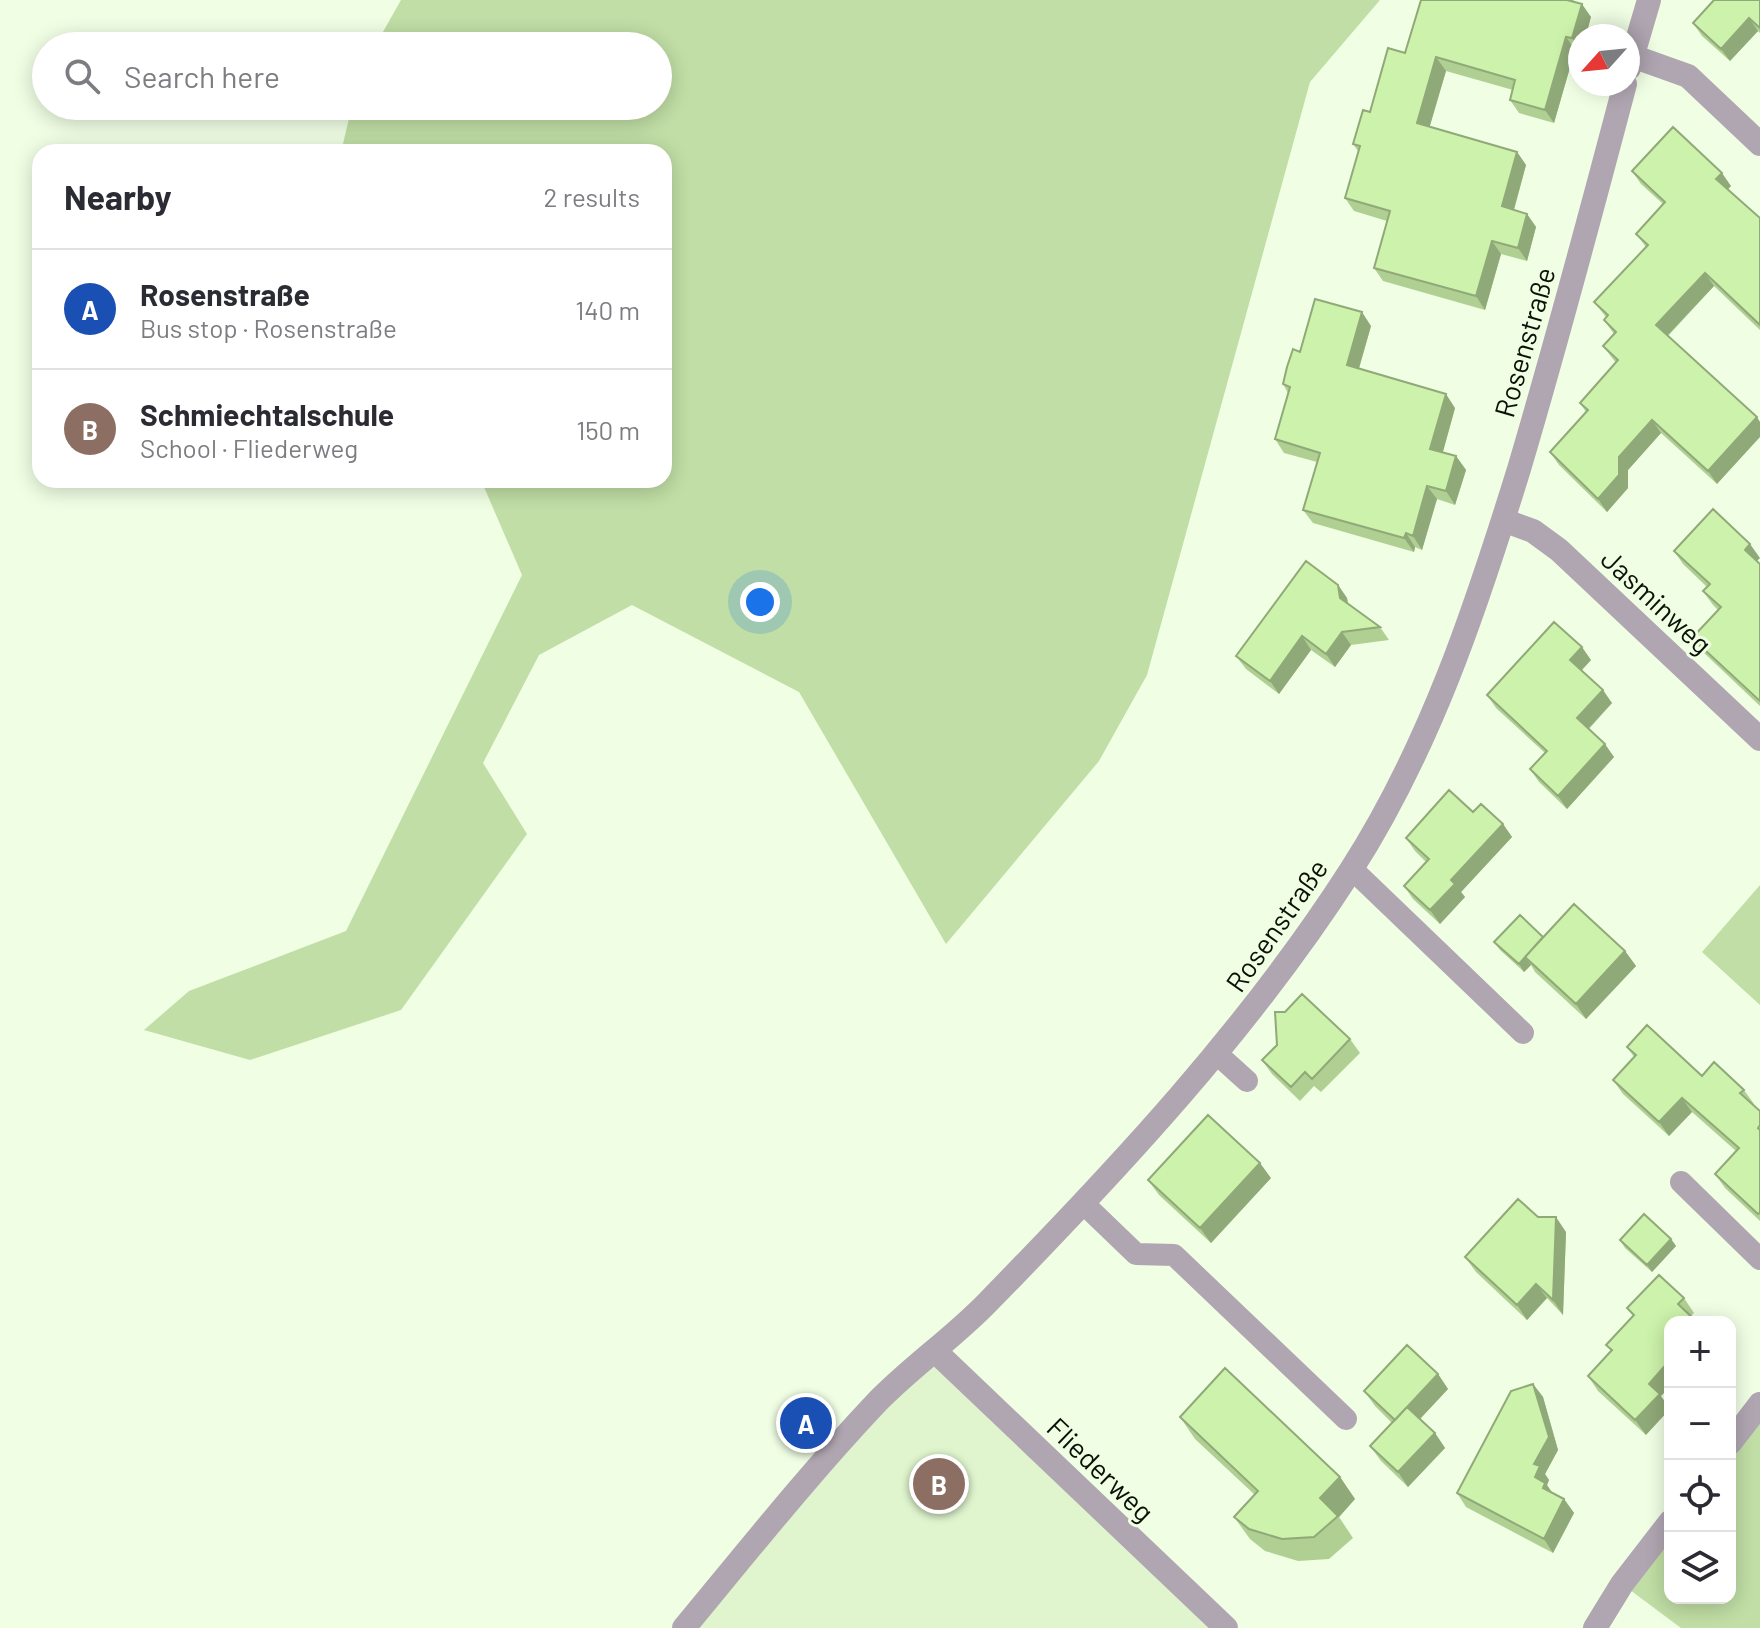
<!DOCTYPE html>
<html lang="en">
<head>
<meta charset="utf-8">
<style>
	:root { --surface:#fff; --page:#f2f2f3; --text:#2b2b33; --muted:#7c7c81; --line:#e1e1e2; --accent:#111827 }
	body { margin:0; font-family:Barlow,sans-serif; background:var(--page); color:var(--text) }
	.controls { position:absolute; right:24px; bottom:24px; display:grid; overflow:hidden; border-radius:16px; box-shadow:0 4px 20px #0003 }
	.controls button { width:72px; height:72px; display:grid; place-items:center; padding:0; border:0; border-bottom:2px solid var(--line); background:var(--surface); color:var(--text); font:40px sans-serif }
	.compass { position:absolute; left:1568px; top:24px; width:72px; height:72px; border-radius:50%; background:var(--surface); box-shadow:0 4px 20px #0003; rotate:243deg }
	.you { position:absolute; left:760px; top:602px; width:28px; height:28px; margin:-20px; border:6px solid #fff; border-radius:50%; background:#1a73e8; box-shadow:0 0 0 12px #1a73e833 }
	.badge { display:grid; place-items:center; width:52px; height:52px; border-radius:50%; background:var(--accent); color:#fff; font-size:26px; font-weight:700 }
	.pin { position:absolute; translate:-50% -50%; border:4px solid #fff; box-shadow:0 2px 8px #0006 }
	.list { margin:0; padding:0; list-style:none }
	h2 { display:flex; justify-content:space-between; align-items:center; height:104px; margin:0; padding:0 32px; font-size:34px }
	h2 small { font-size:26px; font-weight:400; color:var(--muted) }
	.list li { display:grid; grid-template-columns:52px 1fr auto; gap:24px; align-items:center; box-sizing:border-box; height:120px; padding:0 32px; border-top:2px solid var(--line) }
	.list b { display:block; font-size:30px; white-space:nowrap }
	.list p { margin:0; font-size:26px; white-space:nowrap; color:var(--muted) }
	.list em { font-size:26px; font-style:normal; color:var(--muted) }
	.icon { flex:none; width:44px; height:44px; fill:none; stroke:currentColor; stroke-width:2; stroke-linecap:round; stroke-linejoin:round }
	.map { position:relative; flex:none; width:1760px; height:1628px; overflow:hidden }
	.search { position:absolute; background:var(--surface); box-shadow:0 4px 20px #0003; left:32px; top:32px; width:640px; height:88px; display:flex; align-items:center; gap:20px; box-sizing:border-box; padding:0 28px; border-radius:44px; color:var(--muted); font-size:30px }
	.panel { position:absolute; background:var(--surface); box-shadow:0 4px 20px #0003; left:32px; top:144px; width:640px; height:344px; border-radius:24px }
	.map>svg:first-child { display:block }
</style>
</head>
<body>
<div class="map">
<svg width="1760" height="1628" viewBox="0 0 1760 1628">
	<rect width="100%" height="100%" fill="#f0fee4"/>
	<!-- built -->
	<path fill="#e0f5ce" d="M 935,1351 L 1226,1628 L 684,1628 Z"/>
	<!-- green -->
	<path fill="#c0dea5" d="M 401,0 L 1380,0 L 1310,82 L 1147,675 L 1099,761 L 946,944 L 799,692 L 632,605 L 539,655 L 483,763 L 527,834 L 401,1010 L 250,1060 L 144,1030 L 189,991 L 346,931 L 522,575 L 481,480 L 664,480 L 664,152 L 341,152 L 352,106 L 658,106 L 658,46 L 375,46 Z
		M 1760,885 L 1760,1005 L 1702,952 Z
		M 1760,1404 L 1760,1628 L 1681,1628 L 1622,1584 L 1670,1522 L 1670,1598 L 1730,1598 L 1730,1443 Z"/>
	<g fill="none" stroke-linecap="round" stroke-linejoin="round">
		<!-- service -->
		<path stroke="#b0a6b2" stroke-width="22" d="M 1352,869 L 1523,1033
			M 1216,1053 L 1247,1081
			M 1681,1182 L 1760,1259
			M 1083,1203 L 1136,1254 L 1174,1255 L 1346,1419"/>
		<!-- minor -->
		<path stroke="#b0a6b2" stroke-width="24" d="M 1632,56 L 1688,76 L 1760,144
			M 1629,68 L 1649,0
			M 1503,520 L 1533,531 L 1559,550 L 1760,739
			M 935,1351 L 1226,1628
			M 1730,1443 L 1760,1404
			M 684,1628 C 747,1552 809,1474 877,1402 C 911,1367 953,1338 987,1303 C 1119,1168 1249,1029 1351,870 C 1430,747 1476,608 1519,469 C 1557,341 1591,213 1625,84
			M 1595,1628 L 1622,1584 L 1670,1522"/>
	</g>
	<!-- wall -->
	<path fill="#b0d093" d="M 1421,0 L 1574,0 L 1574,2 L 1591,17 L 1580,36 L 1580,51 L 1575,50 L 1554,123 L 1519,113 L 1510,100 L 1513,90 L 1446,71 L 1429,127 L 1517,152 L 1526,165 L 1514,210 L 1527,214 L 1536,227 L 1527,261 L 1501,254 L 1485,310 L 1383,281 L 1374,268 L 1387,221 L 1354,211 L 1345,198 L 1358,151 L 1353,144 L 1370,112 L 1405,53 Z
		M 1760,0 L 1760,33 L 1758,31 L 1730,61 L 1702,36 L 1693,23 Z
		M 1632,171 L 1731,186 L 1728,189 L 1760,218 L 1760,330 L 1714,286 L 1668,336 L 1717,484 L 1661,433 L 1628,470 L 1628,488 L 1607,512 L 1559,465 L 1550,452 L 1586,412 L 1580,403 L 1616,363 L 1603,346 L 1614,334 L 1604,320 L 1606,317 L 1594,302 L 1646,247 L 1636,234 L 1663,204 L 1641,184 Z
		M 1371,326 L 1359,369 L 1455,408 L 1443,452 L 1456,456 L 1466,470 L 1455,505 L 1437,499 L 1422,550 L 1415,547 L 1414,552 L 1313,523 L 1303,510 L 1317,462 L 1284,453 L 1275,439 L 1288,393 L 1283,384 L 1300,352 Z
		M 1674,551 L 1760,558 L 1757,561 L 1760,564 L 1760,706 L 1702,651 L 1692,638 L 1718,610 L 1713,605 L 1703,591 L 1707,587 L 1683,564 Z
		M 1338,585 L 1347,598 L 1348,603 L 1380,627 L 1389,640 L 1351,645 L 1335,667 L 1311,650 L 1279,694 L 1246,669 L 1236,656 Z
		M 1591,660 L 1581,671 L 1612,703 L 1589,729 L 1614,757 L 1567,809 L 1539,782 L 1530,769 L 1545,753 L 1496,708 L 1487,695 Z
		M 1473,812 L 1503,824 L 1512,837 L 1461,892 L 1465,897 L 1440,924 L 1413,899 L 1404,886 L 1426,862 L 1415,851 L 1406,838 Z
		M 1543,937 L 1625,951 L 1636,966 L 1586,1019 L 1535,972 L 1531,965 L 1524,972 L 1500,950 L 1494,942 Z
		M 1350,1039 L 1360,1053 L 1321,1092 L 1314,1086 L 1300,1101 L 1272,1074 L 1262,1060 Z
		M 1627,1047 L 1702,1076 L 1744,1090 L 1754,1104 L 1753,1105 L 1760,1111 L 1760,1221 L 1725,1188 L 1715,1174 L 1736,1151 L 1692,1112 L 1669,1136 L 1623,1094 L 1613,1080 L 1634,1057 Z
		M 1271,1178 L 1211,1243 L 1159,1195 L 1148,1180 Z
		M 1538,1217 L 1566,1232 L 1563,1315 L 1547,1298 L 1527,1320 L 1476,1272 L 1465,1257 Z
		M 1671,1239 L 1676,1246 L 1652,1272 L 1625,1248 L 1620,1240 Z
		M 1684,1298 L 1694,1313 L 1691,1316 L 1646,1435 L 1598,1391 L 1588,1376 L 1611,1351 L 1606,1345 L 1633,1316 L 1627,1308 Z
		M 1438,1374 L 1448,1389 L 1420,1419 L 1435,1433 L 1445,1448 L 1408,1487 L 1381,1461 L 1370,1446 L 1392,1423 L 1375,1406 L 1364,1391 Z
		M 1533,1384 L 1543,1397 L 1558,1450 L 1545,1474 L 1549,1480 L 1547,1485 L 1552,1493 L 1564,1499 L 1574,1513 L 1553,1553 L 1466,1507 L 1457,1493 Z
		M 1180,1417 L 1340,1477 L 1355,1499 L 1339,1517 L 1353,1538 L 1329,1559 L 1298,1561 L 1265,1551 L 1250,1539 L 1234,1517 L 1255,1495 L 1195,1439 Z"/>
	<!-- shaded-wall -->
	<path fill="#90a978" d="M 1582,4 L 1591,17 L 1586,36 L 1580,36 L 1580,50 L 1572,38 Z
		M 1749,18 L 1758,31 L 1730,61 L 1721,49 Z
		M 1566,37 L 1575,50 L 1554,123 L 1545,110 Z
		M 1436,57 L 1446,71 L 1427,136 L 1417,123 Z
		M 1517,152 L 1526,165 L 1511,220 L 1502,206 Z
		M 1722,173 L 1731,186 L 1725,192 L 1716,179 Z
		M 1527,214 L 1536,227 L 1527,261 L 1518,248 Z
		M 1492,241 L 1501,254 L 1485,310 L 1476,296 Z
		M 1705,273 L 1714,286 L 1665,338 L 1656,325 Z
		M 1362,312 L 1371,326 L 1356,378 L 1347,365 Z
		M 1446,394 L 1455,408 L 1440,462 L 1430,449 Z
		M 1757,417 L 1760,422 L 1760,437 L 1717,484 L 1708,471 Z
		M 1652,420 L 1661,433 L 1628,470 L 1628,488 L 1607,512 L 1598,499 L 1619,457 Z
		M 1456,456 L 1466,470 L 1455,505 L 1446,491 Z
		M 1427,486 L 1437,499 L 1422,550 L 1413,536 Z
		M 1406,533 L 1415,547 L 1414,552 L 1404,538 Z
		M 1750,544 L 1760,558 L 1754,563 L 1745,550 Z
		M 1338,585 L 1347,598 L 1349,611 L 1340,598 Z
		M 1342,632 L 1351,645 L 1335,667 L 1326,654 Z
		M 1302,636 L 1311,650 L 1279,694 L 1270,681 Z
		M 1582,647 L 1591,660 L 1579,673 L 1570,660 Z
		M 1603,690 L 1612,703 L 1586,731 L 1577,718 Z
		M 1605,744 L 1614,757 L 1567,809 L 1558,796 Z
		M 1503,824 L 1512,837 L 1461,892 L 1465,897 L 1440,924 L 1430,910 L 1451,880 Z
		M 1625,951 L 1636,966 L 1586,1019 L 1576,1004 Z
		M 1525,957 L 1531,965 L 1524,972 L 1519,964 Z
		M 1682,1098 L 1692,1112 L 1669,1136 L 1659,1122 Z
		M 1260,1163 L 1271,1178 L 1211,1243 L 1200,1228 Z
		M 1556,1217 L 1566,1232 L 1563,1315 L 1553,1300 Z
		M 1671,1239 L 1676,1246 L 1652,1272 L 1647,1265 Z
		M 1536,1284 L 1547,1298 L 1527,1320 L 1517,1305 Z
		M 1670,1360 L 1670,1387 L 1661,1396 L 1670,1409 L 1646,1435 L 1635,1420 L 1649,1384 Z
		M 1438,1374 L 1448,1389 L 1405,1435 L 1395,1420 Z
		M 1533,1384 L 1543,1397 L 1558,1450 L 1545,1474 L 1549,1480 L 1547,1485 L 1555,1497 L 1544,1490 L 1535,1477 Z
		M 1435,1433 L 1445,1448 L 1408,1487 L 1398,1472 Z
		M 1340,1477 L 1355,1499 L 1339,1517 L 1320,1498 Z
		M 1564,1499 L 1574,1513 L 1553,1553 L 1544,1539 Z"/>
	<!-- building -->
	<path fill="#cdf2ab" stroke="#90a978" stroke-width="2" d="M 1421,0 L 1567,0 L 1582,4 L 1572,38 L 1566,37 L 1545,110 L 1510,100 L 1515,80 L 1436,57 L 1417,123 L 1517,152 L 1502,206 L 1527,214 L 1518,248 L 1492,241 L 1476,296 L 1374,268 L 1390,211 L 1345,198 L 1360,146 L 1353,144 L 1363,110 L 1370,112 L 1388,48 L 1405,53 Z
		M 1714,0 L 1760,0 L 1760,28 L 1749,18 L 1721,49 L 1693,23 Z
		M 1673,127 L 1722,173 L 1716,179 L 1760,218 L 1760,325 L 1705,273 L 1656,325 L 1757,417 L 1708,471 L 1652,420 L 1619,457 L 1619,475 L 1598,499 L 1550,452 L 1588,410 L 1580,403 L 1618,360 L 1603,346 L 1616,332 L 1604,320 L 1608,315 L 1594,302 L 1648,245 L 1636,234 L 1665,202 L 1632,171 Z
		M 1315,299 L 1362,312 L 1347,365 L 1446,394 L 1430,449 L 1456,456 L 1446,491 L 1427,486 L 1413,536 L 1406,533 L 1404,538 L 1303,510 L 1320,453 L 1275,439 L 1290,387 L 1283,384 L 1287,367 L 1293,349 L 1300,352 Z
		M 1713,509 L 1750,544 L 1745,550 L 1760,564 L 1760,701 L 1692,638 L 1721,607 L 1703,591 L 1710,584 L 1674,551 Z
		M 1306,561 L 1338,585 L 1340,598 L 1380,627 L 1342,632 L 1326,654 L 1302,636 L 1270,681 L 1236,656 Z
		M 1554,622 L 1582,647 L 1570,660 L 1603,690 L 1577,718 L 1605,744 L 1558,796 L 1530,769 L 1547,751 L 1487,695 Z
		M 1449,790 L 1473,812 L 1481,804 L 1503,824 L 1451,880 L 1455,884 L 1430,910 L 1404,886 L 1429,859 L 1406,838 Z
		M 1574,904 L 1625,951 L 1576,1004 L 1525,957 Z
		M 1520,915 L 1543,937 L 1519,964 L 1494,942 Z
		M 1302,994 L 1350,1039 L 1312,1079 L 1305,1072 L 1291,1087 L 1262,1060 L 1277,1045 L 1275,1012 L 1285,1012 Z
		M 1647,1025 L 1702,1076 L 1714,1062 L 1744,1090 L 1740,1093 L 1760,1111 L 1760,1125 L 1758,1128 L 1760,1130 L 1760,1213 L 1758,1214 L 1715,1174 L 1739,1148 L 1682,1098 L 1659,1122 L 1613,1080 L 1636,1055 L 1627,1047 Z
		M 1208,1115 L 1260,1163 L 1200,1228 L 1148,1180 Z
		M 1518,1199 L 1538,1217 L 1556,1217 L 1553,1300 L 1536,1284 L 1517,1305 L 1465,1257 Z
		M 1644,1214 L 1671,1239 L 1647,1265 L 1620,1240 Z
		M 1659,1275 L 1684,1298 L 1678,1304 L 1697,1322 L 1670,1322 L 1670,1360 L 1649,1384 L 1660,1394 L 1635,1420 L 1588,1376 L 1612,1350 L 1606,1345 L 1634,1315 L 1627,1308 Z
		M 1407,1345 L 1438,1374 L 1395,1420 L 1364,1391 Z
		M 1225,1368 L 1340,1477 L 1320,1498 L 1338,1516 L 1314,1537 L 1282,1539 L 1249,1529 L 1234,1517 L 1258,1491 L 1180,1417 Z
		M 1533,1384 L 1549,1437 L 1534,1464 L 1540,1466 L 1535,1477 L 1545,1483 L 1543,1488 L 1564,1499 L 1544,1539 L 1457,1493 L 1511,1391 Z
		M 1407,1407 L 1435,1433 L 1398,1472 L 1370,1446 Z"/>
	<g text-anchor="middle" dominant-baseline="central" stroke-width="6" stroke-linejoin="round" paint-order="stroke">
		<!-- street labels -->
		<g font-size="28" fill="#0b1107" stroke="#f0fee4">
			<text transform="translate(1524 342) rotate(-74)">Rosenstraße</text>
			<text transform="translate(1657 601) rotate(43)">Jasminweg</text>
			<text transform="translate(1276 925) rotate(-55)">Rosenstraße</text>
			<text transform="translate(1101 1469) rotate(44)">Fliederweg</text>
		</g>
	</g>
</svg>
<div class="controls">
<button>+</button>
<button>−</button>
<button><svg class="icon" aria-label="locate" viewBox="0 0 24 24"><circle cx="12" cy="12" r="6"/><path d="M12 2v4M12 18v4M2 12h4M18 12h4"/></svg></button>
<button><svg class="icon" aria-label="layers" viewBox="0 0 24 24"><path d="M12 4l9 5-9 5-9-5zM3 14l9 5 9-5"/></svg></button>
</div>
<svg class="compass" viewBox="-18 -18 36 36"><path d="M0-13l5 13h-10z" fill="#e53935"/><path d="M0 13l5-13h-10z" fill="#7c7c81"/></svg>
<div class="you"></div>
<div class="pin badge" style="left:806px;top:1423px;background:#1a4fb4">A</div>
<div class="pin badge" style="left:939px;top:1484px;background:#8d6e63">B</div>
<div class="search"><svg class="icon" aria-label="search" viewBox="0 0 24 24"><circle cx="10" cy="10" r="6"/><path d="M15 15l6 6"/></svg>Search here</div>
<section class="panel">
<h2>Nearby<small>2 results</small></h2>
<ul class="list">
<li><span class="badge" style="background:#1a4fb4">A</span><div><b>Rosenstraße</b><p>Bus stop · Rosenstraße</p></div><em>140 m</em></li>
<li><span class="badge" style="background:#8d6e63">B</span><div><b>Schmiechtalschule</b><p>School · Fliederweg</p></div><em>150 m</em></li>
</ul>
</section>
</div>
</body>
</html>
